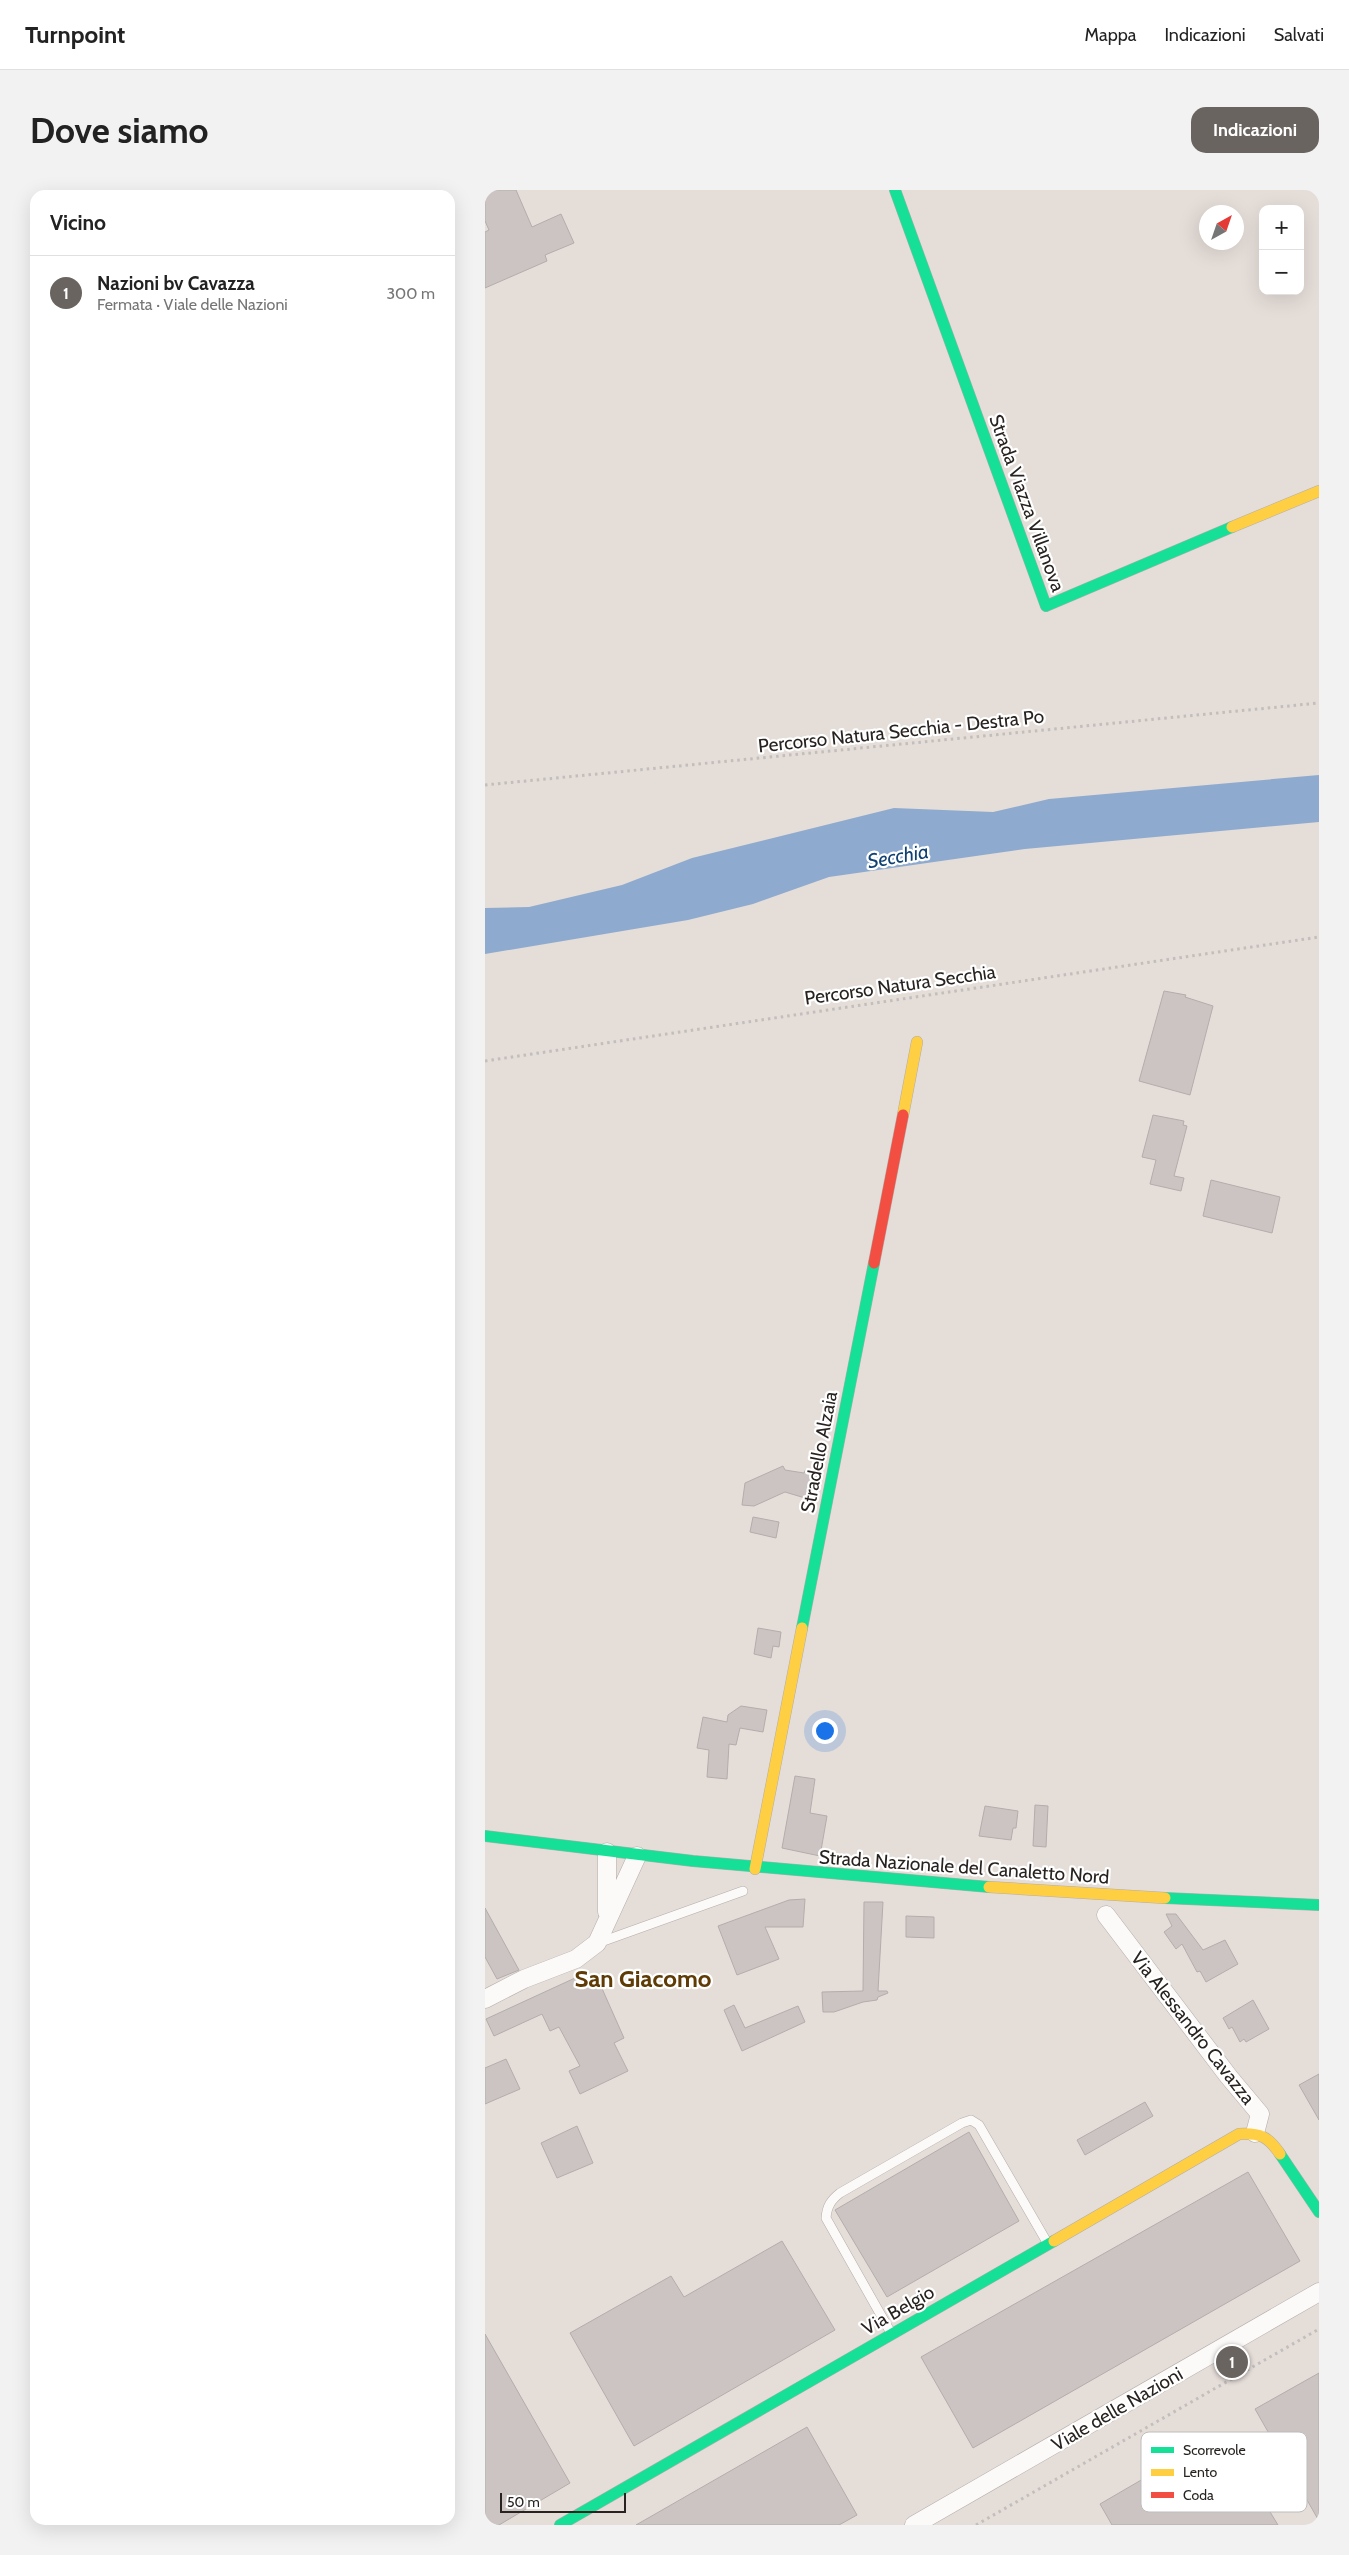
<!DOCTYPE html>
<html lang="it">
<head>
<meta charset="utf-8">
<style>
	:root { --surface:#fff; --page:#f2f2f2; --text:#222; --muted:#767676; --line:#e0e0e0; --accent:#6a6460 }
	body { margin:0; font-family:Cabin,sans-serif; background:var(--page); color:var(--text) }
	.controls { position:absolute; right:15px; top:15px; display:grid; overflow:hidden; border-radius:10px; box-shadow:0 5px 20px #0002 }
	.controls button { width:45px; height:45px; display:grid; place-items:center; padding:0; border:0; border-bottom:1px solid var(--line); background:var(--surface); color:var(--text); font:25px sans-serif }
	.compass { position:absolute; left:714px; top:15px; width:45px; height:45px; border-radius:50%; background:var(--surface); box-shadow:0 5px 20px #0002; rotate:40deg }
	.scale { position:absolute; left:15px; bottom:12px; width:126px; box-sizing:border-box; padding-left:5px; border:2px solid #282320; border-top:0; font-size:14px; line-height:18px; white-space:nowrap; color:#282320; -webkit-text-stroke:4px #fff; paint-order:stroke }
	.you { position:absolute; left:339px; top:1540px; width:18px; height:18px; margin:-12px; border:4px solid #fff; border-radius:50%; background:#1a73e8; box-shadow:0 0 0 8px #1a73e833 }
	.badge { display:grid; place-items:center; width:32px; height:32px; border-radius:50%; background:var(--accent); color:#fff; font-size:16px; font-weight:700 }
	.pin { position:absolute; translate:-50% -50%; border:2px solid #fff; box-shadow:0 1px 5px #0006 }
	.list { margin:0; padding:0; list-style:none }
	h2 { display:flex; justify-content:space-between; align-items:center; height:65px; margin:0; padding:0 20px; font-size:21px }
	h2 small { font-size:16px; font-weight:400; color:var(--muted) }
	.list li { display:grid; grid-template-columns:32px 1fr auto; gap:15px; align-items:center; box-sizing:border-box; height:75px; padding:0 20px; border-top:1px solid var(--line) }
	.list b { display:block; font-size:19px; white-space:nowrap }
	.list p { margin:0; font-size:16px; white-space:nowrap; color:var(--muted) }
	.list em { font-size:16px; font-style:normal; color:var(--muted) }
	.map { position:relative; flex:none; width:834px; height:2335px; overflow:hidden; border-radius:15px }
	header { display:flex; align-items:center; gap:30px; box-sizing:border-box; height:70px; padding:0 25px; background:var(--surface); border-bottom:1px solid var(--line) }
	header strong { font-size:24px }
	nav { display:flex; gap:28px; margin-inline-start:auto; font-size:18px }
	.intro { display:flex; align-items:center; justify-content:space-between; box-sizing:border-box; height:120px; padding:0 30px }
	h1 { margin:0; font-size:35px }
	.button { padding:12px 22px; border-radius:15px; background:var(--accent); color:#fff; font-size:18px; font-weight:700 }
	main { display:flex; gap:30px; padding:0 30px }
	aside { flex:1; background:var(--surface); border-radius:15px; box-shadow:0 5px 20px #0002 }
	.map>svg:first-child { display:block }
</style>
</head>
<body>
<header>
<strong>Turnpoint</strong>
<nav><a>Mappa</a><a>Indicazioni</a><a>Salvati</a></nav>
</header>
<div class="intro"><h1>Dove siamo</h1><a class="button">Indicazioni</a></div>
<main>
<aside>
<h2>Vicino<small></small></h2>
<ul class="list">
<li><span class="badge">1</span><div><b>Nazioni bv Cavazza</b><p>Fermata · Viale delle Nazioni</p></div><em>300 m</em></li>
</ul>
</aside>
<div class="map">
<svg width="834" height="2335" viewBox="0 0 834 2335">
	<rect width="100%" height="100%" fill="#e5ddd8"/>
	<!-- water -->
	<path fill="#8eabcf" d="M 834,585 L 834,632 L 540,659 L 344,687 L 268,714 L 203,730 L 0,764 L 0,718 L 44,717 L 137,695 L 207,668 L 409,618 L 508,622 L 564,609 Z"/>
	<!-- building -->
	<path fill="#cbc4c3" stroke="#b3adab" d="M 0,0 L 31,0 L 47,37 L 76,24 L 89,53 L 60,65 L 62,71 L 0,98 L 0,42 L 4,40 L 0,31 Z
		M 679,801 L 701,805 L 700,807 L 728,816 L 705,905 L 654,891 Z
		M 668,925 L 699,931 L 698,935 L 702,936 L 689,986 L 699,988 L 696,1001 L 665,994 L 671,970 L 657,967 Z
		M 726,990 L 795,1007 L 787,1043 L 718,1026 Z
		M 298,1276 L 300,1280 L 319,1283 L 321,1279 L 333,1281 L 328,1307 L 320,1305 L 320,1308 L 300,1302 L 269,1316 L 257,1315 L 260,1293 Z
		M 268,1327 L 294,1332 L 291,1348 L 265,1342 Z
		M 273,1438 L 296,1442 L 294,1457 L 288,1456 L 286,1468 L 269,1464 Z
		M 256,1516 L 282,1520 L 278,1542 L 255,1538 L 251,1555 L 244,1554 L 242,1589 L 222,1587 L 224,1560 L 212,1558 L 218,1527 L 242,1532 L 243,1525 Z
		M 310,1586 L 330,1589 L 325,1623 L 342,1626 L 335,1666 L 297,1658 Z
		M 550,1615 L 563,1616 L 561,1657 L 548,1656 Z
		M 500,1616 L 533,1621 L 531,1638 L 528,1638 L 526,1650 L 494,1646 Z
		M 320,1709 L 318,1737 L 280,1737 L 294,1769 L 252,1785 L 233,1736 L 304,1710 Z
		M 379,1712 L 398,1712 L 393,1801 L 402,1801 L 403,1803 L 393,1807 L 392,1810 L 378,1812 L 349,1822 L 338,1822 L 337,1802 L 378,1801 Z
		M 0,1718 L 34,1780 L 12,1789 L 0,1767 Z
		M 681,1724 L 691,1724 L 718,1760 L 740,1750 L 753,1774 L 721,1792 L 715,1781 L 712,1782 L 697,1754 L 691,1759 L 679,1742 L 687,1736 Z
		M 421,1726 L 449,1727 L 449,1748 L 421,1747 Z
		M 111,1785 L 139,1848 L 129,1853 L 143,1881 L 95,1904 L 84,1881 L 95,1876 L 74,1837 L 65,1841 L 57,1824 L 9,1846 L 1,1829 L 90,1788 L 93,1794 Z
		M 768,1810 L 784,1839 L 761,1852 L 759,1849 L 755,1852 L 747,1837 L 744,1839 L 738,1828 Z
		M 249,1815 L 260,1838 L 313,1816 L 320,1832 L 257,1861 L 239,1820 Z
		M 21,1869 L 35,1899 L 0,1914 L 0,1878 Z
		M 834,1884 L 834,1930 L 814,1895 Z
		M 660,1912 L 668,1926 L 600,1965 L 592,1950 Z
		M 92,1936 L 108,1973 L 72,1988 L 56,1953 Z
		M 484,1942 L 534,2031 L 402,2107 L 350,2020 Z
		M 763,1982 L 815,2071 L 488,2258 L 436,2167 Z
		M 297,2051 L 350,2140 L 149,2256 L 85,2143 L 186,2086 L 199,2107 Z
		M 0,2144 L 85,2293 L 14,2335 L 0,2335 Z
		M 834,2183 L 834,2331 L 770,2219 Z
		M 322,2237 L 372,2325 L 354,2335 L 151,2335 Z
		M 737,2243 L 793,2335 L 627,2335 L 615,2314 Z"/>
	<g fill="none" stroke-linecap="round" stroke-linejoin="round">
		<defs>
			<path id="lane" d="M 113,1753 L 258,1701
				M 406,2143 L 341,2028 C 342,2016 346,2010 355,2003 L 477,1933 L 486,1930 L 494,1935 L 563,2054"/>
			<path id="street" d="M 122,1722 L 122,1662
				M 621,1725 L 744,1887 L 775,1924 L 770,1943
				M 0,1809 L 39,1789 L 91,1769 L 112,1753 L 152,1666
				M 429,2335 L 834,2102"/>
			<path id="fast" d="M 410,0 L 561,416 L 747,337
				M 317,1438 L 389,1073
				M 0,1646 L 208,1671 L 504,1697
				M 680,1708 L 834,1715
				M 795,1964 L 834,2022
				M 75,2335 L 569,2051"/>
			<path id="slow" d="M 747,337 L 834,301
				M 418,925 L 432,852
				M 270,1679 L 317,1438
				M 504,1697 L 680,1708
				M 569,2051 L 754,1944 C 775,1943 783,1946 795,1964"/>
			<path id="jam" d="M 389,1073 L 418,925"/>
		</defs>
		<!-- lane casing -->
		<use href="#lane" stroke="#b4adaa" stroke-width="10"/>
		<!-- street casing -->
		<use href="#street" stroke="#b4adaa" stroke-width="19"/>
		<!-- fast casing -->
		<use href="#fast" stroke="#b4adaa" stroke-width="12"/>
		<!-- slow casing -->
		<use href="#slow" stroke="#b4adaa" stroke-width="12"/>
		<!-- jam casing -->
		<use href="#jam" stroke="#b4adaa" stroke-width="12"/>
		<!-- path -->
		<path stroke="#c1bebc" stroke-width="3" stroke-dasharray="2.5 4" stroke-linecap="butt" d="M 0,595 L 834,513
			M 0,871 L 834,747
			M 491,2335 L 834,2139"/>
		<!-- lane -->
		<use href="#lane" stroke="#fbfaf9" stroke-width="9"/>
		<!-- street -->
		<use href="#street" stroke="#fbfaf9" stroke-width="18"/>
		<!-- fast -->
		<use href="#fast" stroke="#16e098" stroke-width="11"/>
		<!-- slow -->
		<use href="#slow" stroke="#ffcf43" stroke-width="11"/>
		<!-- jam -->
		<use href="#jam" stroke="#f24e42" stroke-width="11"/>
	</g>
	<g text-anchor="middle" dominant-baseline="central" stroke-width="4.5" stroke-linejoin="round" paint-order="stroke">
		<!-- street labels -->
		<g font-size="19" fill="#282320" stroke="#fff">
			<text transform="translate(542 313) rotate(70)">Strada Viazza Villanova</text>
			<text transform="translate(416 541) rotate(-6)">Percorso Natura Secchia - Destra Po</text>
			<text transform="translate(415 795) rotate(-8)">Percorso Natura Secchia</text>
			<text transform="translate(334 1262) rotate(-79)">Stradello Alzaia</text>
			<text transform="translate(479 1677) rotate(4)">Strada Nazionale del Canaletto Nord</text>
			<text transform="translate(708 1838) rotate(52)">Via Alessandro Cavazza</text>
			<text transform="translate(413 2120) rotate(-30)">Via Belgio</text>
			<text transform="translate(632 2219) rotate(-30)">Viale delle Nazioni</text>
		</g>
		<!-- water labels -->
		<g font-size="20" font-style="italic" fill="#0f4172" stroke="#fff">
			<text transform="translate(413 666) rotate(-10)">Secchia</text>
		</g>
		<!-- district labels -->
		<g font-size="24" font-weight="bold" fill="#5f3b05" stroke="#fff">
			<text x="158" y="1788">San Giacomo</text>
		</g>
	</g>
	<!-- legend -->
	<rect x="656" y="2242" width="166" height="80" rx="8" fill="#fff" stroke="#bebdbc" stroke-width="1"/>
	<rect x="666" y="2257" width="23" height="6" fill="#16e098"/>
	<rect x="666" y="2279" width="23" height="7" fill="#ffcf43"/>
	<rect x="666" y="2302" width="23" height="6" fill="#f24e42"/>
	<g font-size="14" fill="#282320">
		<text x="698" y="2265">Scorrevole</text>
		<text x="698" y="2287">Lento</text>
		<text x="698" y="2310">Coda</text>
	</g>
</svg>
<div class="controls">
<button>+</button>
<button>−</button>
</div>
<svg class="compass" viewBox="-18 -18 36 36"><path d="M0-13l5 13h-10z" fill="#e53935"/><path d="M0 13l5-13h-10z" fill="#767676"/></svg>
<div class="scale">50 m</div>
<div class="you"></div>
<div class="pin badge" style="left:747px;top:2172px">1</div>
</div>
</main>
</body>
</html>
